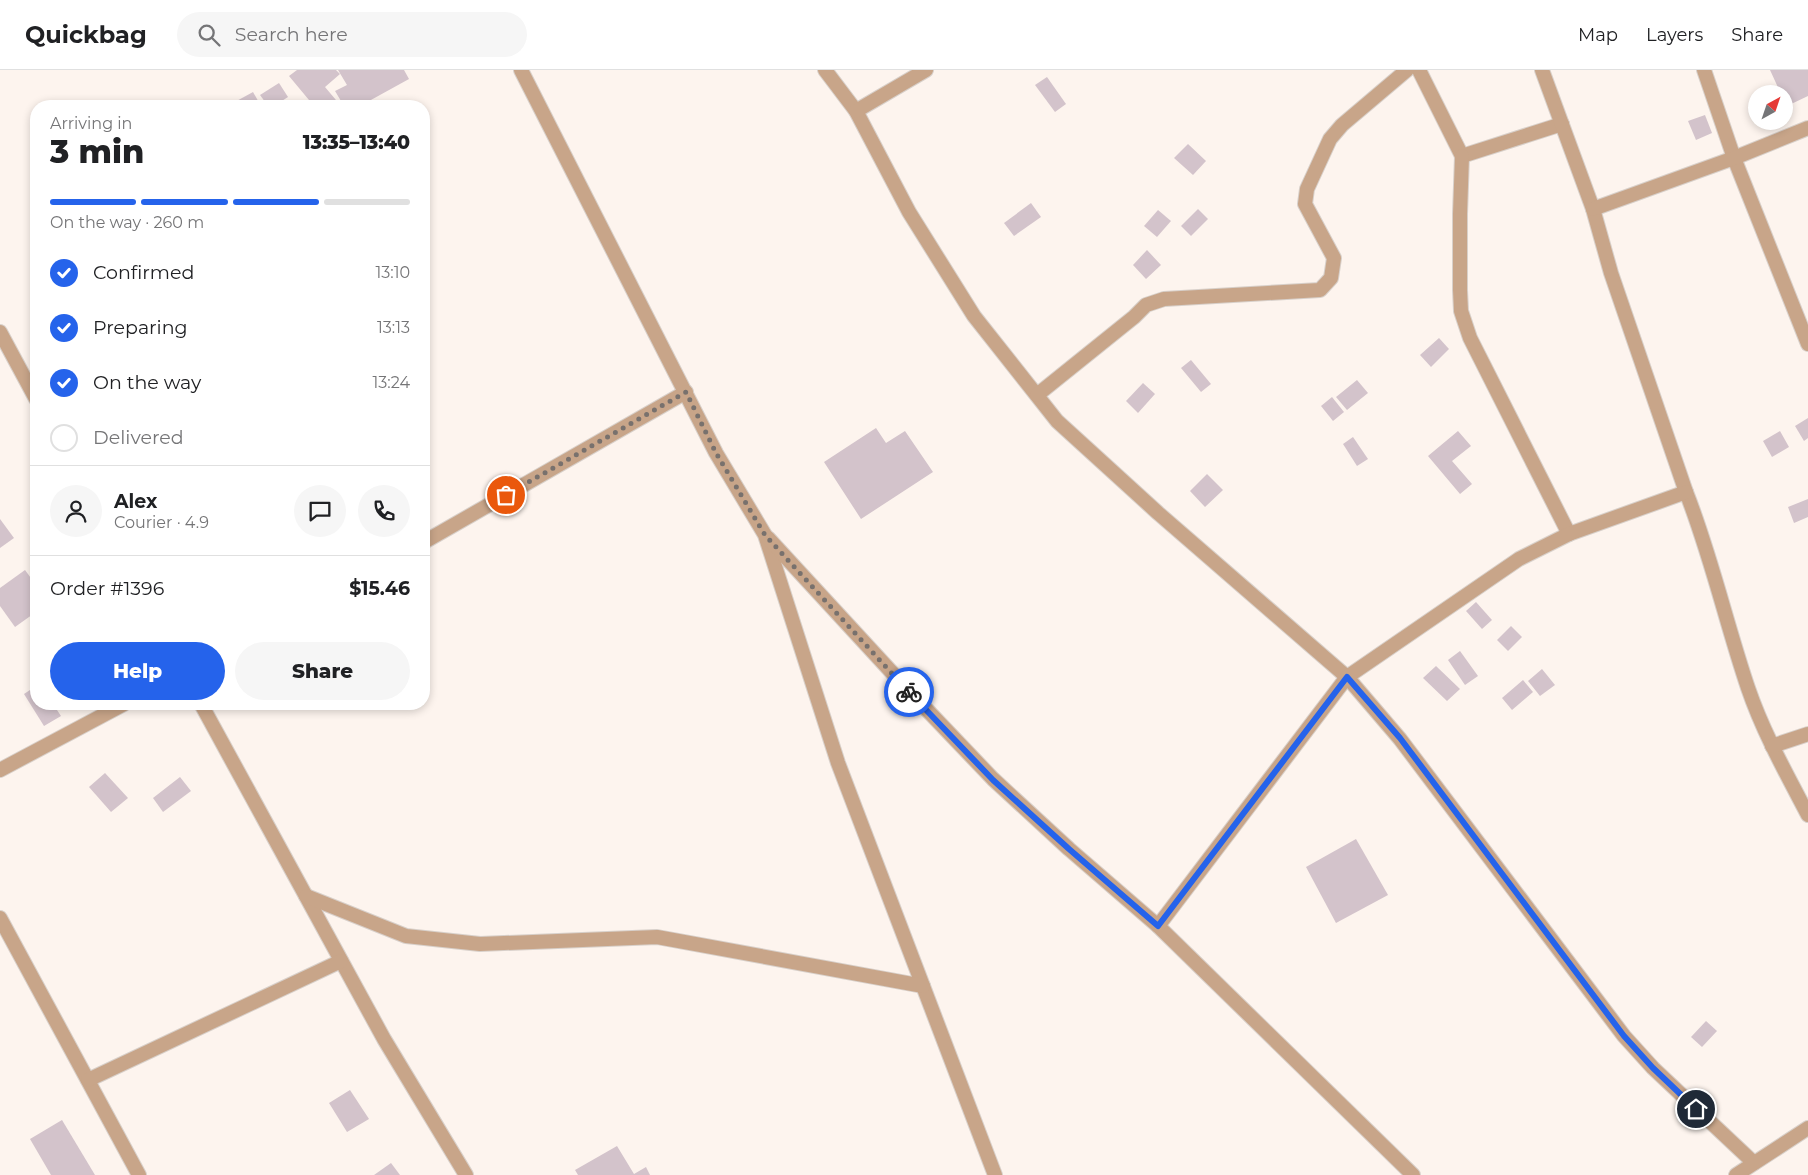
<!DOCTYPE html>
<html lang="en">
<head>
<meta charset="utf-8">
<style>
  :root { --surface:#fff; --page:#f6f6f6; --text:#202124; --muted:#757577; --line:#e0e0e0; --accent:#2563eb }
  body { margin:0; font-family:Montserrat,sans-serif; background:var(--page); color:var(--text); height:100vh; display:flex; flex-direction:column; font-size:19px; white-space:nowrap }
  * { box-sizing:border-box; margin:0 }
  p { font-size:16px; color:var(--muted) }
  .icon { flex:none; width:28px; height:28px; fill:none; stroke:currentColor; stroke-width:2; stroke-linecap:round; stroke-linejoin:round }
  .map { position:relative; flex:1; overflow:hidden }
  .side { position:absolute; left:30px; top:30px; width:400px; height:610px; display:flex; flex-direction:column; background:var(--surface); border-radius:20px; box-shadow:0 2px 8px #0003 }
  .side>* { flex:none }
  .needle { width:32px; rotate:40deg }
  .tools { position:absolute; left:1748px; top:15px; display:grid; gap:10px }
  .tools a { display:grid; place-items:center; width:45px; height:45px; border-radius:50%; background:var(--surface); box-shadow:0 2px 8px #0003; font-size:25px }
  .pin { position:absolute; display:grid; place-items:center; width:42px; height:42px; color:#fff; margin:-21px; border:2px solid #fff; border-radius:50%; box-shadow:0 1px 5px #0007 }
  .courier { position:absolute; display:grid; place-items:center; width:50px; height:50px; margin:-25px; border:4px solid #2563eb; border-radius:50%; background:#fff; color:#222; box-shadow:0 1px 6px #0007 }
  .headline em { font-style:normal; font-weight:800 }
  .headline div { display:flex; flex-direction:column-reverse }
  .headline { display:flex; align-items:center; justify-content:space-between; height:85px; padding:0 20px }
  h1 { font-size:32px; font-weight:800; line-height:38px }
  .bar { display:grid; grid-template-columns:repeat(4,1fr); gap:8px 5px; align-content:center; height:60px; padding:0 20px }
  .bar i { height:6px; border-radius:4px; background:var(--line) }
  .bar .selected { background:var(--accent) }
  .bar p { grid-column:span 4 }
  .line { display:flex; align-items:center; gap:12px; padding:0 20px; border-top:1px solid var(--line) }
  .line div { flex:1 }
  .round { display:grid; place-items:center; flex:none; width:52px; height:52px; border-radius:26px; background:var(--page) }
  ol { padding:0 20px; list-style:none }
  li { display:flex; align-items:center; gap:15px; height:55px }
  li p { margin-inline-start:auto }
  li .icon { padding:5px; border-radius:50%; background:var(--accent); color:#fff; stroke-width:4 }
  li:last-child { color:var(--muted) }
  li i { width:28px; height:28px; border:2px solid var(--line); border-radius:50% }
  .button { display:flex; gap:10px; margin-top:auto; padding:10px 20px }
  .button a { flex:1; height:58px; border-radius:30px; background:var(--accent); color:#fff; font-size:20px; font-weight:800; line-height:58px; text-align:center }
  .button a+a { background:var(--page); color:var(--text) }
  header { display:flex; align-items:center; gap:30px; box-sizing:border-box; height:70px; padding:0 25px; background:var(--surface); border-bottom:1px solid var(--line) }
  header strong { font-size:24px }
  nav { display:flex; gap:28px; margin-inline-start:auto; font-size:18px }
  .search { width:350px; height:45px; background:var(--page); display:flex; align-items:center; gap:12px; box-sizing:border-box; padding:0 18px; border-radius:28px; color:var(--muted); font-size:19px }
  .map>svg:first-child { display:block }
</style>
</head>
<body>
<header>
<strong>Quickbag</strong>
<div class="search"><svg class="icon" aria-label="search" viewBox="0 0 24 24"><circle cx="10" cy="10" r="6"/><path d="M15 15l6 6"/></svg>Search here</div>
<nav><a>Map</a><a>Layers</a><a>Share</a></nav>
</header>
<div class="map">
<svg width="1808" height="1105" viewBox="0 0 1808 1105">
  <rect width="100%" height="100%" fill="#fdf4ee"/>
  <!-- building -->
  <g fill="#d3c3cb">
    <path d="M297,0H336L340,4L325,17L341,36H314L289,6Z"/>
    <path d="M338,0H404L409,9L360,36H344L335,21L347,15Z"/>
    <path d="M1770,0H1808V26L1787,36L1784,30V24H1781Z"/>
    <path d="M1047,7L1066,34L1055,42L1035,15Z"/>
    <path d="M279,13L288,27L274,36H268L260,25Z"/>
    <path d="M253,22L261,36H235L233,33Z"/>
    <path d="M1705,45L1712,63L1696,70L1688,51Z"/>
    <path d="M1188,74L1206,91L1193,105L1174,88Z"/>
    <path d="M1031,133L1041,147L1014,166L1004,153Z"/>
    <path d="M1198,139L1208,149L1191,166L1181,156Z"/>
    <path d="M1158,140L1171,151L1157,167L1144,156Z"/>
    <path d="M1147,180L1161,195L1146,209L1133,195Z"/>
    <path d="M1439,268L1449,279L1431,297L1420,285Z"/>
    <path d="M1191,290L1211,314L1201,322L1181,298Z"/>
    <path d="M1357,310L1368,323L1347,340L1336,327Z"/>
    <path d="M1143,313L1155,324L1138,343L1126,331Z"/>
    <path d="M1332,327L1344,342L1333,351L1321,336Z"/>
    <path d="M1808,348V368L1804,371L1795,356Z"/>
    <path d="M876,358L886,373L905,361L933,402L861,449L824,392Z"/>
    <path d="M1458,361L1471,376L1452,391L1472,414L1460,424L1428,386Z"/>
    <path d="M1780,361L1789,377L1772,387L1763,371Z"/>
    <path d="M1353,367L1368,389L1357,396L1343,374Z"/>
    <path d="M1207,404L1223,420L1205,437L1190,421Z"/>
    <path d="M1808,429V447L1794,453L1788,437Z"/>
    <path d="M0,449L14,468L0,478Z"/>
    <path d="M25,500L36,515V542L15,557L0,536V518Z"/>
    <path d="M1476,532L1492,550L1482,559L1466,541Z"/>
    <path d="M1511,556L1522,567L1508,581L1497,570Z"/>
    <path d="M1460,581L1478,606L1465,615L1448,590Z"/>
    <path d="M1436,596L1460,619L1447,631L1423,608Z"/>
    <path d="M1542,599L1555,615L1540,626L1528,611Z"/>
    <path d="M1523,610L1533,622L1512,640L1502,628Z"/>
    <path d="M36,616V634H53L61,646L44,656L24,624Z"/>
    <path d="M105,703L128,728L111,742L89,717Z"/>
    <path d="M180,707L191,721L163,742L153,728Z"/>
    <path d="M1356,769L1388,825L1336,853L1306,797Z"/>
    <path d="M1706,951L1717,961L1702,977L1691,967Z"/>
    <path d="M350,1020L369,1049L347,1062L329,1033Z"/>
    <path d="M62,1050L95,1105H51L30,1069Z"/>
    <path d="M617,1076L634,1104L646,1097L650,1105H578L575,1100Z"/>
    <path d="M391,1093L400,1105H374Z"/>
  </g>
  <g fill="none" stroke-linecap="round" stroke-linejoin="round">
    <!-- minor casing -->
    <g stroke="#d8d0ca" stroke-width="16">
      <g id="minor">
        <path d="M521,0L716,383L765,465L838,693L995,1105"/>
        <path d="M825,0L856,41L909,142L974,246L1057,351L1158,443L1347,607L1400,669L1624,966L1653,998L1754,1093"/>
        <path d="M1419,0L1462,86L1562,54"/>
        <path d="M1542,0L1593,139L1611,203L1686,422C1711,485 1726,553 1748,618C1763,662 1786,703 1808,745"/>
        <path d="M1704,0L1734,88L1808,274"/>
        <path d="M856,41L926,0"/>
        <path d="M1462,86L1460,144V220L1461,241L1470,268L1569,464"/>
        <path d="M1593,139L1734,88L1808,58"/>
        <path d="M0,262L36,329"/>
        <path d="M1037,325L1134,247L1146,235L1164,229L1320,220L1331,208L1334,188L1305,134L1307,119L1330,69L1342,55L1407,0"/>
        <path d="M768,468L909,621L993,709L1069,779L1158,856L1413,1105"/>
        <path d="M424,472L686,322"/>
        <path d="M201,634L384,969L466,1105"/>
        <path d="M1772,676L1808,664"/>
        <path d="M0,700L124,634"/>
        <path d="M306,826L406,866L480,874L657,867L923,916"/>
        <path d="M0,848L139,1105"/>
        <path d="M1158,856L1347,607L1519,489L1569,464L1686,422"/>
        <path d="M88,1010L341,891"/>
        <path d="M1736,1105L1808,1058"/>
      </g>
    </g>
    <!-- minor -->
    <use href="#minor" stroke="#c8a589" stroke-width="14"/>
  </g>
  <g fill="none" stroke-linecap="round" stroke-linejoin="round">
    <!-- done -->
    <path stroke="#78716d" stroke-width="5" stroke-dasharray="0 9" d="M506,425L686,322L716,383L765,465L909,622"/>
    <!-- route -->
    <path stroke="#2563eb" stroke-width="6" d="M909,622L993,710L1069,779L1158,856L1347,607L1400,668L1624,966L1653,998L1696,1039"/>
  </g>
</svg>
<div class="tools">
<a><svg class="needle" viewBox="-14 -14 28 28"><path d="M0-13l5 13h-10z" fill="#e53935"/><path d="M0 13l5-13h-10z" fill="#757577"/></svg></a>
</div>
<div class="pin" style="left:506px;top:425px;background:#ea580c"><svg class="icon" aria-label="bag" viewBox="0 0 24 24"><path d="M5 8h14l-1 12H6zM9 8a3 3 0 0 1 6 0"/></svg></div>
<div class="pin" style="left:1696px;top:1039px;background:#1f2937"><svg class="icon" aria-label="home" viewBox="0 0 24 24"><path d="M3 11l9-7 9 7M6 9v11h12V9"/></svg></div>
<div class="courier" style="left:909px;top:622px"><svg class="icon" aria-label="bike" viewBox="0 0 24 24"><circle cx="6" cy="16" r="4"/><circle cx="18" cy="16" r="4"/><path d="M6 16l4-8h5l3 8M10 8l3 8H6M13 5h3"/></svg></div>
<section class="side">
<div class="headline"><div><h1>3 min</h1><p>Arriving in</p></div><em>13:35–13:40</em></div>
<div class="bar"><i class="selected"></i><i class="selected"></i><i class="selected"></i><i></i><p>On the way · 260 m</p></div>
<ol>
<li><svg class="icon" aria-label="check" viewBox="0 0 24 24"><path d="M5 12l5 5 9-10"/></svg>Confirmed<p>13:10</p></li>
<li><svg class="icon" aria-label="check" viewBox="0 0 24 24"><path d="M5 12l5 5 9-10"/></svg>Preparing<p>13:13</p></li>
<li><svg class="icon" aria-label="check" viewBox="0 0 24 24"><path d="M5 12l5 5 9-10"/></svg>On the way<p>13:24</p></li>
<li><i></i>Delivered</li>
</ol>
<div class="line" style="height:90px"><a class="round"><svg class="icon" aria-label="person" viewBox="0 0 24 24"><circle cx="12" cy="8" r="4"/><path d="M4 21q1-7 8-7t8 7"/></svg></a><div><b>Alex</b><p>Courier · 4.9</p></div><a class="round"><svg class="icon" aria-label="chat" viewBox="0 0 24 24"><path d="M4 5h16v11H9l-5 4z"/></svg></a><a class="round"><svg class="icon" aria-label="phone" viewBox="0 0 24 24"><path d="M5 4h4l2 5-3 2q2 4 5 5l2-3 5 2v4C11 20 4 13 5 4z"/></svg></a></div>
<div class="line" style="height:65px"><div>Order #1396</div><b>$15.46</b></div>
<div class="button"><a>Help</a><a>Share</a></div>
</section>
</div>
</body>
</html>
